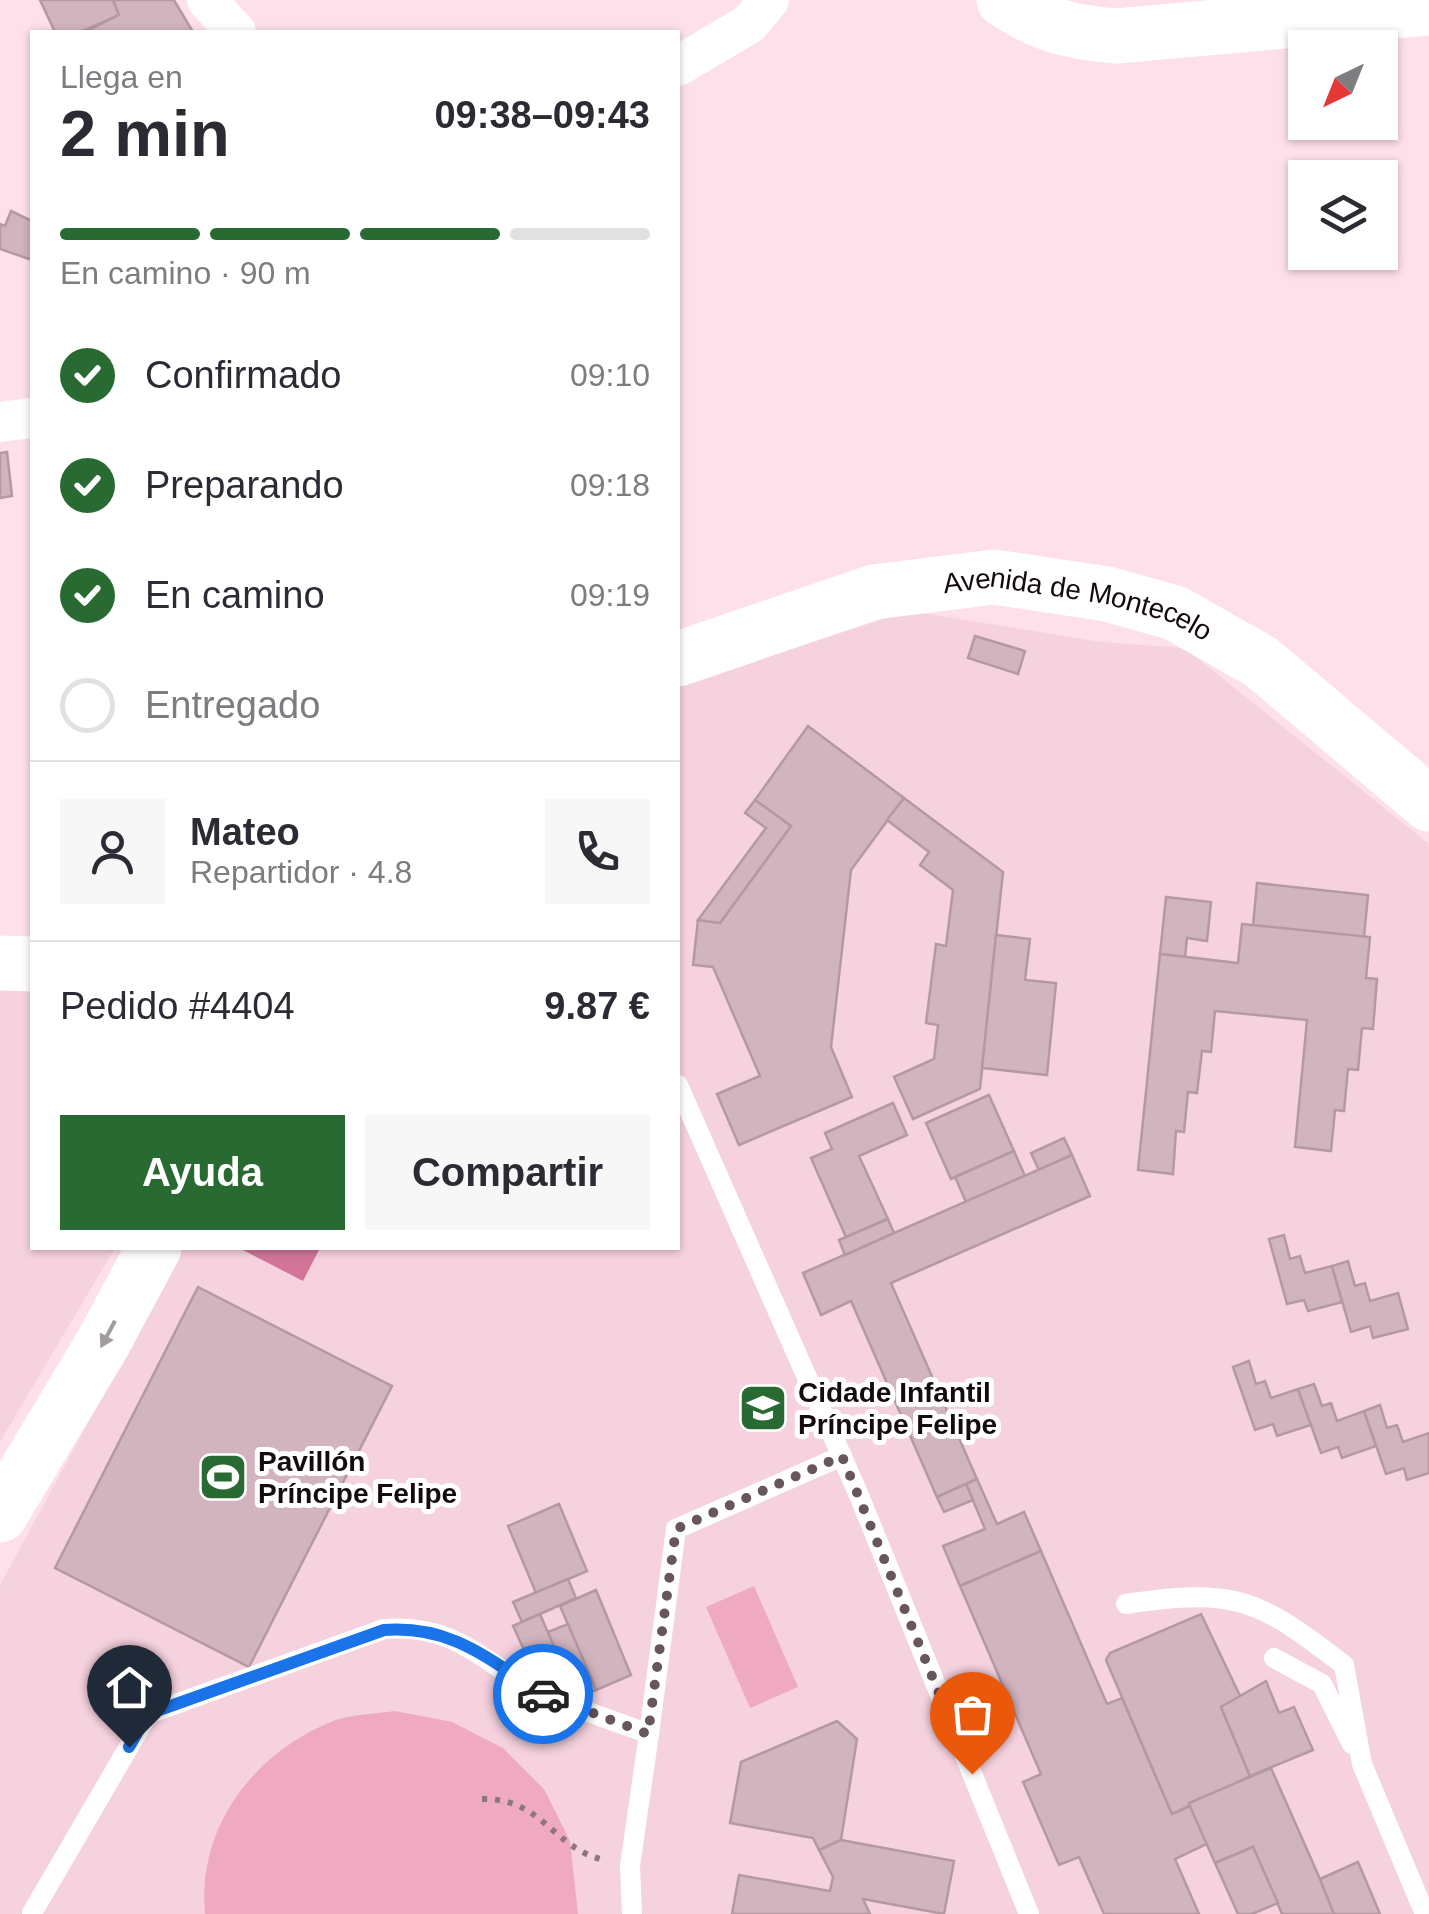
<!DOCTYPE html>
<html lang="es">
<head>
<meta charset="utf-8">
<style>
  :root { --surface:#fff; --page:#f7f7f7; --text:#2b2b33; --muted:#7c7c81; --line:#e1e1e2; --accent:#296932 }
  body { margin:0; font-family:Helvetica,sans-serif; background:var(--page); color:var(--text); height:100vh; display:flex; flex-direction:column; font-size:38px; white-space:nowrap }
  * { box-sizing:border-box; margin:0 }
  p { font-size:32px; color:var(--muted) }
  .icon { flex:none; width:55px; height:55px; fill:none; stroke:currentColor; stroke-width:2; stroke-linecap:round; stroke-linejoin:round }
  .map { position:relative; flex:1; overflow:hidden }
  .side { position:absolute; left:30px; top:30px; width:650px; height:1220px; display:flex; flex-direction:column; background:var(--surface); border-radius:0px; box-shadow:0 2px 8px #0004 }
  .side>* { flex:none }
  .needle { width:65px; rotate:223deg }
  .fabs { position:absolute; left:1288px; top:30px; display:grid; gap:20px }
  .fabs a { display:grid; place-items:center; width:110px; height:110px; border-radius:0px; background:var(--surface); box-shadow:0 2px 8px #0004; font-size:50px }
  .pin { position:absolute; display:grid; place-items:center; width:85px; height:85px; color:#fff; margin:-102px -42px; border-radius:50% 50% 50% 0; rotate:-45deg; box-shadow:0 0 10px #0007 }
  .pin .icon { rotate:45deg }
  .courier { position:absolute; display:grid; place-items:center; width:100px; height:100px; margin:-50px; border:8px solid #1a73e8; border-radius:50%; background:#fff; color:#222; box-shadow:0 2px 12px #0007 }
  .summary em { font-style:normal; font-weight:700 }
  .summary div { display:flex; flex-direction:column-reverse }
  .summary { display:flex; align-items:center; justify-content:space-between; height:170px; padding:0 30px }
  h1 { font-size:65px; font-weight:700; line-height:75px }
  .bar { display:grid; grid-template-columns:repeat(4,1fr); gap:15px 10px; align-content:center; height:120px; padding:0 30px }
  .bar i { height:12px; border-radius:8px; background:var(--line) }
  .bar .current { background:var(--accent) }
  .bar p { grid-column:span 4 }
  .line { display:flex; align-items:center; gap:25px; padding:0 30px; border-top:2px solid var(--line) }
  .line div { flex:1 }
  .round { display:grid; place-items:center; flex:none; width:105px; height:105px; border-radius:0px; background:var(--page) }
  ol { padding:0 30px; list-style:none }
  li { display:flex; align-items:center; gap:30px; height:110px }
  li p { margin-inline-start:auto }
  li .icon { padding:10px; border-radius:50%; background:var(--accent); color:#fff; stroke-width:4 }
  li:last-child { color:var(--muted) }
  li i { width:55px; height:55px; border:5px solid var(--line); border-radius:50% }
  .button { display:flex; gap:20px; margin-top:auto; padding:20px 30px }
  .button a { flex:1; height:115px; border-radius:0px; background:var(--accent); color:#fff; font-size:40px; font-weight:700; line-height:115px; text-align:center }
  .button a+a { background:var(--page); color:var(--text) }
  .map>svg:first-child { display:block }
</style>
</head>
<body>
<div class="map">
<svg width="1429" height="1914" viewBox="0 0 1429 1914">
  <rect width="100%" height="100%" fill="#fee0ea"/>
  <!-- built -->
  <g fill="#f6d2de">
    <path d="M909,611L1101,642L1185,648L1429,844V1914H0V1585L183,1248H678V685Z"/>
    <path d="M0,983L32,985V1248H115L0,1442Z"/>
  </g>
  <!-- green -->
  <g fill="#efaac2">
    <path d="M754,1586L798,1687L750,1708L706,1607Z"/>
    <path d="M395,1711L452,1722L503,1748L544,1789L570,1841L578,1914H205C197,1826 254,1753 333,1721C352,1714 375,1714 395,1711Z"/>
  </g>
  <!-- water -->
  <path fill="#d27599" d="M239,1248H320L303,1281Z"/>
  <!-- building -->
  <g fill="#d1b4be" stroke="#b599a2" stroke-width="2.5">
    <path d="M40,0H113L119,15L81,32H55Z"/>
    <path d="M113,0H174L193,32H85L119,15Z"/>
    <path d="M11,211L32,221V260L0,249V224L5,226Z"/>
    <path d="M7,452L12,496L0,498V453Z"/>
    <path d="M975,636L1025,651L1018,674L968,658Z"/>
    <path d="M808,726L904,798L851,870L831,1047L852,1097L739,1145L717,1094L760,1076L713,967L693,965L698,920L720,923L791,826L755,800Z"/>
    <path d="M904,798L1003,872L980,1089L913,1119L894,1077L934,1059L938,1025L926,1023L936,944L946,946L953,890L920,865L929,852L887,820Z"/>
    <path d="M755,800L791,826L720,923L698,920L766,828L745,813Z"/>
    <path d="M1257,883L1368,895L1364,937L1253,926Z"/>
    <path d="M1166,897L1211,902L1207,941L1187,938L1185,957L1160,954Z"/>
    <path d="M1242,924L1370,937L1366,978L1377,979L1373,1029L1362,1028L1358,1070L1348,1069L1344,1111L1335,1110L1331,1151L1295,1147L1307,1020L1215,1011L1211,1052L1202,1051L1197,1093L1188,1092L1184,1132L1176,1131L1173,1174L1138,1170L1160,954L1238,963Z"/>
    <path d="M996,935L1030,939L1025,980L1056,983L1047,1075L982,1068Z"/>
    <path d="M989,1095L1014,1151L951,1179L926,1123Z"/>
    <path d="M893,1103L907,1135L859,1156L888,1219L846,1237L811,1158L832,1149L825,1133Z"/>
    <path d="M1064,1138L1072,1155L1039,1170L1031,1153Z"/>
    <path d="M1014,1151L1025,1176L966,1202L955,1177Z"/>
    <path d="M1072,1155L1090,1196L891,1283L977,1479L937,1497L851,1301L821,1315L803,1273Z"/>
    <path d="M888,1219L894,1233L845,1255L839,1240Z"/>
    <path d="M1284,1235L1290,1259L1300,1256L1305,1273L1332,1266L1342,1302L1308,1311L1304,1300L1287,1304L1269,1239Z"/>
    <path d="M1348,1261L1355,1286L1365,1283L1370,1301L1398,1293L1408,1329L1373,1338L1370,1326L1351,1332L1332,1266Z"/>
    <path d="M198,1287L392,1386L249,1667L55,1568Z"/>
    <path d="M1249,1361L1256,1384L1265,1381L1271,1398L1298,1389L1311,1425L1277,1436L1273,1424L1255,1430L1233,1367Z"/>
    <path d="M1314,1384L1322,1406L1331,1403L1337,1421L1364,1411L1376,1446L1342,1458L1338,1447L1321,1453L1298,1389Z"/>
    <path d="M1380,1405L1387,1428L1397,1425L1403,1442L1429,1433V1473L1407,1480L1404,1468L1386,1474L1364,1411Z"/>
    <path d="M977,1479L997,1524L1024,1512L1041,1551L960,1586L943,1546L985,1529L966,1484Z"/>
    <path d="M966,1484L973,1500L944,1512L937,1497Z"/>
    <path d="M559,1504L587,1571L536,1593L508,1526Z"/>
    <path d="M1041,1551L1107,1704L1122,1698L1172,1814L1190,1806L1207,1844L1175,1859L1199,1914H1104L1079,1857L1059,1865L1023,1782L1041,1774L960,1586Z"/>
    <path d="M568,1579L576,1598L522,1622L513,1602Z"/>
    <path d="M596,1590L631,1675L596,1690L560,1606Z"/>
    <path d="M540,1614L562,1665L536,1676L513,1626Z"/>
    <path d="M1201,1614L1241,1698L1221,1707L1250,1776L1172,1814L1106,1660L1110,1653Z"/>
    <path d="M568,1624L596,1690L576,1698L548,1632Z"/>
    <path d="M1266,1681L1279,1713L1294,1707L1313,1750L1250,1776L1221,1707Z"/>
    <path d="M837,1721L857,1739L841,1840L819,1850L813,1838L730,1823L741,1762Z"/>
    <path d="M1271,1768L1320,1879L1334,1914H1282L1253,1847L1215,1863L1190,1806L1189,1803Z"/>
    <path d="M841,1840L954,1861L944,1914L863,1899L870,1914H732L739,1875L830,1891L833,1877L819,1850Z"/>
    <path d="M1253,1847L1278,1903L1252,1914H1238L1215,1863Z"/>
    <path d="M1358,1862L1380,1914H1334L1320,1879Z"/>
  </g>
  <g fill="none" stroke-linecap="round" stroke-linejoin="round">
    <!-- path -->
    <path stroke="#8c777e" stroke-width="6" stroke-dasharray="5 8" stroke-linecap="butt" d="M482,1799C543,1798 552,1848 604,1860"/>
    <!-- lane -->
    <g stroke="#fff" stroke-width="20">
      <path d="M678,1085L858,1493L1029,1914"/>
      <path d="M1126,1604C1236,1588 1257,1598 1344,1665L1362,1764L1425,1914"/>
      <path d="M1274,1658L1322,1684L1352,1744"/>
      <path d="M32,1913L148,1714L384,1629C462,1624 482,1665 546,1695C579,1710 615,1721 649,1734L676,1529L842,1456"/>
      <path d="M632,1914L630,1866L649,1734"/>
    </g>
    <!-- street -->
    <g stroke="#fff" stroke-width="40">
      <path d="M207,0L236,32"/>
      <path d="M678,66L749,24L769,0"/>
      <path d="M0,422L32,418"/>
    </g>
    <!-- secondary -->
    <g stroke="#fff" stroke-width="55">
      <path id="s1" d="M678,659L874,592L994,577L1107,594L1175,613L1261,662L1429,804"/>
      <path d="M0,963L32,964"/>
      <path d="M0,1515L103,1343L154,1248"/>
    </g>
    <!-- primary -->
    <path stroke="#fff" stroke-width="55" d="M1004,0C1041,25 1073,33 1117,36L1429,8"/>
  </g>
  <!-- one-way arrows -->
  <defs><path id="oneway-solid" d="M-6-.8H1V-3.2L6.5 0L1 3.2V.8H-6Z" transform="scale(2.5)"/></defs>
  <use fill="#a19d9f" href="#oneway-solid" transform="translate(108 1334) rotate(118)"/>
  <g fill="none" stroke-linecap="round" stroke-linejoin="round">
    <!-- done -->
    <path stroke="#67565c" stroke-width="10" stroke-dasharray="0 18" d="M543,1694L648,1734L676,1529L842,1456L972,1774"/>
    <!-- route -->
    <path stroke="#1a73e8" stroke-width="12" d="M129,1747L148,1714L384,1630C452,1625 488,1659 543,1694"/>
  </g>
  <!-- icons -->
  <defs>
    <g id="school-square" transform="scale(2.5)"><rect x="-9" y="-9" width="18" height="18" rx="4" fill="#296932" stroke="#fff"/><path d="M0-5L7-2L0 1L-7-2ZM-4 1L0 2.5L4 1V4Q0 6-4 4Z" fill="#fff"/></g>
    <g id="stadium-square" transform="scale(2.5)"><rect x="-9" y="-9" width="18" height="18" rx="4" fill="#296932" stroke="#fff"/><path d="M0-5a6.5 5 0 1 0 0 10a6.5 5 0 1 0 0-10ZM-3.5-1.8h7v3.6h-7Z" fill="#fff"/></g>
  </defs>
  <g fill-rule="evenodd">
    <use href="#school-square" x="763" y="1408"/>
    <use href="#stadium-square" x="223" y="1477"/>
  </g>
  <g text-anchor="middle" stroke-width="10" stroke-linejoin="round" paint-order="stroke">
    <!-- street labels -->
    <g font-size="28" fill="#150b0f" stroke="#fff">
      <text dy="10" stroke="none"><textPath href="#s1" startOffset="415">Avenida de Montecelo</textPath></text>
    </g>
    <!-- poi labels -->
    <g font-size="28" font-weight="bold" fill="#150b0f" stroke="#fff" text-anchor="start">
      <text x="798" y="1402">Cidade Infantil<tspan x="798" dy="32">Príncipe Felipe</tspan></text>
      <text x="258" y="1471">Pavillón<tspan x="258" dy="32">Príncipe Felipe</tspan></text>
    </g>
  </g>
</svg>
<div class="fabs">
<a><svg class="needle" viewBox="-14 -14 28 28"><path d="M0-13l5 13h-10z" fill="#e53935"/><path d="M0 13l5-13h-10z" fill="#7c7c81"/></svg></a>
<a><svg class="icon" aria-label="layers" viewBox="0 0 24 24"><path d="M12 4l9 5-9 5-9-5zM3 14l9 5 9-5"/></svg></a>
</div>
<div class="pin" style="left:972px;top:1774px;background:#ea580c"><svg class="icon" aria-label="bag" viewBox="0 0 24 24"><path d="M5 8h14l-1 12H6zM9 8a3 3 0 0 1 6 0"/></svg></div>
<div class="pin" style="left:129px;top:1747px;background:#1f2937"><svg class="icon" aria-label="home" viewBox="0 0 24 24"><path d="M3 11l9-7 9 7M6 9v11h12V9"/></svg></div>
<div class="courier" style="left:543px;top:1694px"><svg class="icon" aria-label="car" viewBox="0 0 24 24"><path d="M5 17H2v-5l4-1 3-4h7l3 4 3 1v5h-3M9 17h6M6 11h13"/><circle cx="7" cy="17" r="2"/><circle cx="17" cy="17" r="2"/></svg></div>
<section class="side">
<div class="summary"><div><h1>2 min</h1><p>Llega en</p></div><em>09:38–09:43</em></div>
<div class="bar"><i class="current"></i><i class="current"></i><i class="current"></i><i></i><p>En camino · 90 m</p></div>
<ol>
<li><svg class="icon" aria-label="check" viewBox="0 0 24 24"><path d="M5 12l5 5 9-10"/></svg>Confirmado<p>09:10</p></li>
<li><svg class="icon" aria-label="check" viewBox="0 0 24 24"><path d="M5 12l5 5 9-10"/></svg>Preparando<p>09:18</p></li>
<li><svg class="icon" aria-label="check" viewBox="0 0 24 24"><path d="M5 12l5 5 9-10"/></svg>En camino<p>09:19</p></li>
<li><i></i>Entregado</li>
</ol>
<div class="line" style="height:180px"><a class="round"><svg class="icon" aria-label="person" viewBox="0 0 24 24"><circle cx="12" cy="8" r="4"/><path d="M4 21q1-7 8-7t8 7"/></svg></a><div><b>Mateo</b><p>Repartidor · 4.8</p></div><a class="round"><svg class="icon" aria-label="phone" viewBox="0 0 24 24"><path d="M5 4h4l2 5-3 2q2 4 5 5l2-3 5 2v4C11 20 4 13 5 4z"/></svg></a></div>
<div class="line" style="height:130px"><div>Pedido #4404</div><b>9.87 €</b></div>
<div class="button"><a>Ayuda</a><a>Compartir</a></div>
</section>
</div>
</body>
</html>
